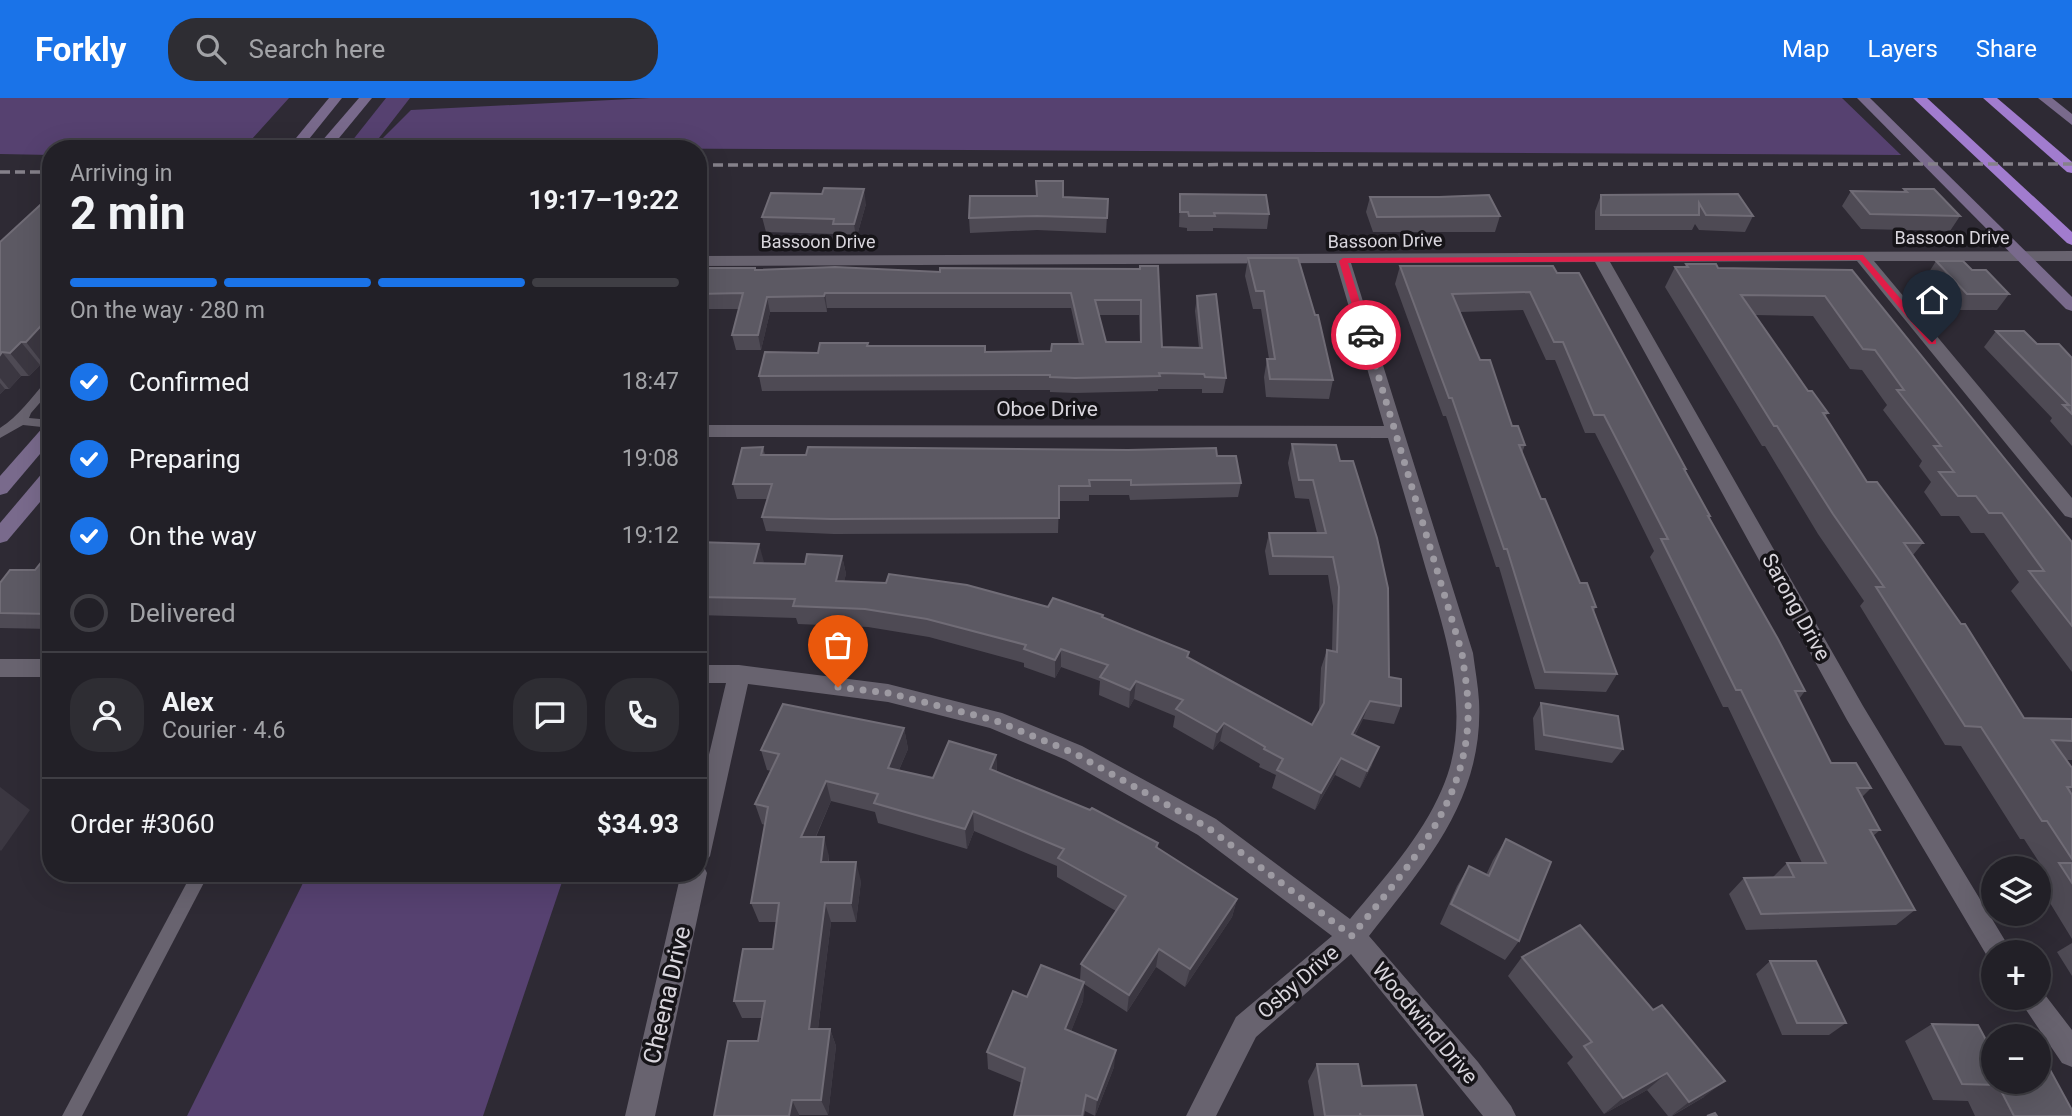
<!DOCTYPE html>
<html lang="en">
<head>
<meta charset="utf-8">
<style>
  :root { --surface:#222027; --page:#2e2d33; --text:#f1f3f6; --muted:#a2a3a7; --line:#3f3e44; --accent:#1a73e8 }
  body { margin:0; font-family:Roboto,sans-serif; background:var(--page); color:var(--text); height:100vh; display:flex; flex-direction:column; font-size:26px; white-space:nowrap }
  * { box-sizing:border-box; margin:0 }
  p { font-size:23px; color:var(--muted) }
  .icon { flex:none; width:38px; height:38px; fill:none; stroke:currentColor; stroke-width:2; stroke-linecap:round; stroke-linejoin:round }
  .map { position:relative; flex:1; overflow:hidden }
  .drawer { position:absolute; left:42px; top:42px; width:665px; height:742px; display:flex; flex-direction:column; background:var(--surface); border-radius:28px; box-shadow:0 7px 28px #0002,0 0 0 2px var(--line) }
  .drawer>* { flex:none }
  .controls { position:absolute; left:1981px; top:758px; display:grid; gap:14px }
  .controls a { display:grid; place-items:center; width:70px; height:70px; border-radius:50%; background:var(--surface); box-shadow:0 7px 28px #0002,0 0 0 2px var(--line); font-size:35px }
  .pin { position:absolute; display:grid; place-items:center; width:60px; height:60px; color:#fff; margin:-72px -30px; border-radius:50% 50% 50% 0; rotate:-45deg; box-shadow:0 0 7px #0007 }
  .pin .icon { rotate:45deg }
  .courier { position:absolute; display:grid; place-items:center; width:70px; height:70px; margin:-35px; border:5px solid #e11d48; border-radius:50%; background:#fff; color:#222; box-shadow:0 2px 9px #0007 }
  .overview em { font-style:normal; font-weight:700 }
  .overview div { display:flex; flex-direction:column-reverse }
  .overview { display:flex; align-items:center; justify-content:space-between; height:119px; padding:0 28px }
  h1 { font-size:46px; font-weight:700; line-height:52px }
  .bar { display:grid; grid-template-columns:repeat(4,1fr); gap:10px 7px; align-content:center; height:84px; padding:0 28px }
  .bar i { height:9px; border-radius:5px; background:var(--line) }
  .bar .current { background:var(--accent) }
  .bar p { grid-column:span 4 }
  .line { display:flex; align-items:center; gap:18px; padding:0 28px; border-top:2px solid var(--line) }
  .line div { flex:1 }
  .round { display:grid; place-items:center; flex:none; width:74px; height:74px; border-radius:28px; background:var(--page) }
  ol { padding:0 28px; list-style:none }
  li { display:flex; align-items:center; gap:21px; height:77px }
  li p { margin-inline-start:auto }
  li .icon { padding:7px; border-radius:50%; background:var(--accent); color:#fff; stroke-width:4 }
  li:last-child { color:var(--muted) }
  li i { width:38px; height:38px; border:4px solid var(--line); border-radius:50% }
  header { display:flex; align-items:center; gap:42px; box-sizing:border-box; height:98px; padding:0 35px; background:var(--accent); color:#fff }
  header strong { font-size:33px }
  nav { display:flex; gap:38px; margin-inline-start:auto; font-size:24px }
  .search { width:490px; height:63px; background:var(--page); display:flex; align-items:center; gap:18px; box-sizing:border-box; padding:0 24px; border-radius:28px; color:var(--muted); font-size:26px }
  .map>svg:first-child { display:block }
</style>
</head>
<body>
<header>
<strong>Forkly</strong>
<div class="search"><svg class="icon" aria-label="search" viewBox="0 0 24 24"><circle cx="10" cy="10" r="6"/><path d="M15 15l6 6"/></svg>Search here</div>
<nav><a>Map</a><a>Layers</a><a>Share</a></nav>
</header>
<div class="map">
<svg width="2072" height="1018" viewBox="0 0 2072 1018">
  <rect width="100%" height="100%" fill="#2e2a34"/>
  <!-- green -->
  <g fill="#564170">
    <path d="M0,0H289L243,51H51V57L0,56Z"/>
    <path d="M386,0H410L372,49L348,48Z"/>
    <path d="M650,0H1842L1901,57L374,49L411,12Z"/>
    <path d="M308,775H565L483,1018H187Z"/>
  </g>
  <g fill="none" stroke-linecap="round" stroke-linejoin="round">
    <!-- lane -->
    <g fill="#68636f" fill-rule="evenodd">
      <path d="M51,281V292L31,315L29,320L51,322V330L23,327L0,340V330C19,318 31,300 47,282Z"/>
      <path d="M192,775H209L82,1018H62Z"/>
    </g>
    <!-- street -->
    <g fill="#68636f" fill-rule="evenodd">
      <path d="M2072,153V163H1874L2072,400V420L2065,418L1857,163L1610,164L1863,608L2012,854H1993V864L1990,863L1847,622L1595,164L1351,165L1473,555C1475,571 1478,587 1479,603C1484,701 1425,766 1369,838L1478,964L1511,1008L1516,1018H1483L1351,856L1256,939L1216,1018H1186L1236,919L1332,838L1198,737L1066,662L990,630L888,604L748,586L710,758L703,767L707,775L655,1018H625L681,775H698V703L726,585H698V567H739L888,586L1002,615L1082,648L1216,721L1350,821C1384,780 1421,740 1442,691C1474,619 1446,538 1425,468C1413,425 1400,383 1388,340L698,339V327L1384,328L1336,165L698,168V158Z"/>
      <rect x="0" y="561" width="51" height="18"/>
      <path d="M2039,889L2072,932V969L2062,965L2018,900H2039Z"/>
    </g>
    <!-- secondary -->
    <g fill="#796a8c" fill-rule="evenodd">
      <path d="M329,0H342L301,51H287Z"/>
      <path d="M359,0H372L330,51H315Z"/>
      <path d="M1857,0H1870L2072,199V213L2066,211Z"/>
      <path d="M2038,0H2052L2072,16V27Z"/>
      <path d="M51,325V343L7,395L0,397V378L45,327Z"/>
      <path d="M51,372V391L7,443L0,445V425L44,373Z"/>
    </g>
    <!-- highway -->
    <g fill="#a17cce" fill-rule="evenodd">
      <path d="M1913,0H1927L2072,134V147L2067,145Z"/>
      <path d="M1983,0H1997L2072,64V75L2067,74Z"/>
    </g>
    <!-- rail -->
    <g stroke="#85818a" stroke-width="3.5" stroke-dasharray="10 5" stroke-linecap="butt">
      <path d="M698,67L2072,66"/>
      <path d="M0,74H51"/>
    </g>
  </g>
  <!-- wall -->
  <g fill="#4e4a54" fill-rule="evenodd">
    <path d="M1904,91L1960,118L1950,133L1861,131L1842,108L1851,93L1903,94Z"/>
    <path d="M1180,96L1269,116L1267,131L1213,130V133H1187V130L1179,129Z"/>
    <path d="M1738,96L1753,118L1745,134L1699,132L1695,126L1692,132H1595V113L1601,97Z"/>
    <path d="M1036,98L1108,101L1106,135L1037,132L970,135L969,120Z"/>
    <path d="M1370,99L1500,118L1495,134H1373L1366,114Z"/>
    <path d="M866,106L856,141H835L834,136L766,134L762,119Z"/>
    <path d="M0,144L44,267H40L29,278H21L9,291H5L0,296Z"/>
    <path d="M1248,160L1333,282L1329,301L1266,299L1264,279L1267,261H1269L1261,211H1253L1245,178Z"/>
    <path d="M1936,163L1972,172L2009,196L1997,212H1955L1926,179Z"/>
    <path d="M1686,166L1718,170L1852,172L2072,444V574L2011,493L2019,484L1984,435H1971L1959,418H1941L1924,394L1931,384L1919,368L1922,363L1883,312L1887,307L1862,272L1850,271L1813,218L1755,217L1808,293L1828,315L1825,319L1867,384L1923,445L1913,457L2024,620L2072,621V662H2066L2072,670V841L2039,787V780L2046,775L2024,741H2020L1961,648L1945,647L1860,508L1864,503L1818,436L1765,348H1762L1665,189L1675,169H1685Z"/>
    <path d="M1400,168L1557,175L1686,371L1685,374L1710,418L1709,420L1805,593L1799,601L1831,665L1871,690L1862,699L1880,732L1873,738L1915,812L1896,827L1746,832L1729,796L1744,780L1773,779L1787,765H1802L1728,609H1723L1650,459L1654,453L1623,390L1595,335H1585L1555,262H1546L1523,212L1460,214L1480,262L1512,328L1525,347L1522,355L1541,401L1580,485L1596,509L1594,513L1617,576L1606,594L1535,591L1499,469H1496L1446,318H1443L1395,186Z"/>
    <path d="M698,170L756,172L940,174L1140,171L1162,249L1199,250L1195,213L1197,198L1226,280L1223,295H1202V291H1158V293L1075,295L1050,294V292L762,293L759,278L818,255L868,245V248L985,254L1051,253L1079,246L1071,210H827V214H770L761,252H736L732,237L739,211H698ZM1099,217H1139L1140,244H1106Z"/>
    <path d="M1996,233L2037,246L2072,260V348L2050,323L2052,320L1984,249Z"/>
    <path d="M1292,346L1336,347L1389,579L1401,608L1394,626L1363,621L1355,637L1372,667L1360,690L1335,677L1315,712L1272,690L1276,677L1259,669L1260,666L1220,643L1213,652L1173,629L1175,618L1134,601L1129,610L1099,597L1100,583L1061,569L1055,580L1024,569V565L929,539L868,529L798,526L796,520L698,517V444L764,465L805,466L842,458L846,476L844,483L1048,509L1103,520L1189,560L1312,627L1319,614L1321,570L1327,552L1332,553L1333,508L1328,477H1269L1265,453L1269,435H1317L1309,401L1295,400L1288,365Z"/>
    <path d="M763,349L765,357L1217,358L1241,385L1238,399L1130,402L1129,397H1089V403H1059L1058,435L834,436L766,433L762,419L767,401H737L733,386Z"/>
    <path d="M51,452V531L0,530V485L35,472Z"/>
    <path d="M1541,605L1623,651L1612,665L1535,652L1533,620Z"/>
    <path d="M904,630L908,651L899,672L933,680L996,657L997,674L1158,745V750L1237,801L1232,819L1185,889L1156,869L1127,914L1084,886L1083,903L1071,933L1114,969L1095,1018L1085,1013L1084,1018H1014L1022,985L988,971L987,954L1027,899L1080,882L1081,866L1116,813L1057,779V768L974,733L967,751L878,725L875,714L831,703L816,739L829,758V764L861,783L856,824H831L818,931H830L836,948L828,1017H799L758,943L762,920H742L734,903L773,851L777,824H759L751,805L765,727L762,726L755,706L771,673L767,672L761,652Z"/>
    <path d="M1506,741L1519,843L1505,862L1440,826L1457,788L1469,768L1486,777L1493,762Z"/>
    <path d="M2072,845V878L2057,854Z"/>
    <path d="M1522,859L1704,999L1672,1018H1668L1647,992L1604,1016L1567,965L1573,959L1508,878Z"/>
    <path d="M1770,863L1846,925L1829,937H1782L1756,876Z"/>
    <path d="M1932,926L1993,984L2072,1018H1975L1968,1003L1933,1002L1905,943Z"/>
    <path d="M1317,966L1362,988L1423,1018H1314L1308,983Z"/>
  </g>
  <!-- shaded-wall -->
  <g fill="#3b3741">
    <path d="M864,91L866,106L856,141L854,126Z"/>
    <path d="M825,195L827,210V214L824,198Z"/>
    <path d="M767,199L770,214L761,252L758,237Z"/>
    <path d="M51,217V260L44,267L26,244Z"/>
    <path d="M21,244L40,267L29,278L10,255Z"/>
    <path d="M2,254L21,278L9,291L0,280V257Z"/>
    <path d="M0,285L5,291L0,296Z"/>
    <path d="M759,446L764,464L754,465Z"/>
    <path d="M842,458L846,476L840,501L836,483Z"/>
    <path d="M1061,551V569L1055,580V562Z"/>
    <path d="M1136,583L1134,601L1129,610L1130,592Z"/>
    <path d="M1370,603L1363,621L1346,654L1352,636Z"/>
    <path d="M1224,625L1220,643L1213,652L1217,634Z"/>
    <path d="M904,630L908,651L891,690L888,670Z"/>
    <path d="M1379,649L1372,667L1360,690L1367,673Z"/>
    <path d="M996,657L997,677L990,671Z"/>
    <path d="M1341,660L1335,677L1315,712L1321,695Z"/>
    <path d="M826,683L831,703L807,758L801,739Z"/>
    <path d="M0,689L30,712L1,753L0,752Z"/>
    <path d="M973,713L974,733L967,751L965,731Z"/>
    <path d="M824,739L829,758L826,783L821,764Z"/>
    <path d="M856,764L861,783L856,824L851,805Z"/>
    <path d="M1237,801L1232,819L1185,889L1190,871Z"/>
    <path d="M825,805L831,824L816,947L809,931Z"/>
    <path d="M1159,851L1156,869L1127,914L1129,897Z"/>
    <path d="M1084,884L1083,903L1065,949V931Z"/>
    <path d="M830,931L836,948L828,1017L821,1002Z"/>
    <path d="M1116,952L1114,969L1095,1018L1097,1002Z"/>
    <path d="M1667,975L1647,992L1604,1016L1623,1000Z"/>
    <path d="M1725,983L1704,999L1671,1018L1689,1004Z"/>
    <path d="M792,1002L799,1017V1018H789Z"/>
  </g>
  <!-- building -->
  <g fill="#5c5963" stroke="#706c76" stroke-width="2" fill-rule="evenodd">
    <path d="M1036,83H1063V99L1108,101L1107,120L1037,118L969,120L970,98H1037Z"/>
    <path d="M824,90L864,91L854,126H833L834,121L762,119L771,95L822,96Z"/>
    <path d="M1904,91H1934L1960,118L1870,116L1851,93L1907,94Z"/>
    <path d="M1180,96L1266,97L1269,116L1214,115L1215,118H1189L1188,114H1180Z"/>
    <path d="M1738,96L1753,118L1706,117L1699,105V117H1601V97Z"/>
    <path d="M51,97V217L26,244H21L10,255L2,254L0,257V144Z"/>
    <path d="M1489,97L1500,118L1377,119L1370,99H1439Z"/>
    <path d="M1248,160H1298L1315,217H1318L1333,282L1270,281L1267,261H1275L1264,193H1256Z"/>
    <path d="M1936,163H1963L1972,172H1986L2009,196H1967Z"/>
    <path d="M1686,166H1716L1718,170L1852,172L2072,444V528L2029,473H2044L2002,415H1989L1976,398H1958L1939,374H1954L1934,348H1941L1897,292H1904L1875,252L1863,251L1825,198L1741,197L1808,293H1812L1828,315H1823L1867,384H1877L1923,445H1904L1961,526H1965L2024,620L2072,621V643L2052,642L2072,670V689H2067L2072,697V761L2047,723H2042L1981,629L1965,628L1876,489H1884L1833,416L1777,328H1774L1675,169H1688Z"/>
    <path d="M1140,168H1158L1162,249L1202,250L1197,198L1216,196L1226,280L1205,279L1204,276L1159,275L1160,278L1075,280L1050,279V277L759,278L765,254L818,255L820,245H868L867,248H985V254L1051,253L1052,246H1083L1071,195H825L824,198L767,199L758,237H732L743,195L698,196V170H755V172L835,169L940,174V170L1140,171ZM1095,202H1141V244H1106Z"/>
    <path d="M1400,168H1553L1557,175H1579L1686,371H1684L1710,418H1708L1778,541L1805,593H1795L1831,665H1856L1871,690H1857L1880,732H1870L1915,812L1761,816L1744,780L1794,779L1787,765H1826L1741,592H1736L1661,441H1668L1604,317H1594L1563,244H1554L1530,194L1452,196L1480,262H1490L1512,328H1518L1525,347H1519L1541,401H1545L1580,485H1587L1596,509H1592L1617,576L1545,574L1507,451H1504L1452,300H1449Z"/>
    <path d="M1996,233H2024L2037,246H2059L2072,260V316L2063,307H2069Z"/>
    <path d="M1292,346L1336,347L1340,363H1353L1377,440L1388,490L1389,579L1401,581V608L1370,603L1352,636L1379,649L1367,673L1341,660L1321,695L1277,672L1283,661L1264,651L1265,649L1224,625L1217,634L1176,611L1183,602L1136,583L1130,592L1100,579L1108,567L1061,551L1055,562L1024,551L1026,547L927,521L865,511L793,508L795,501L698,499V444L759,446L754,465L805,466L807,456L842,458L836,483L886,485L889,476L967,487L1048,509L1053,500L1103,517L1102,519L1189,554L1187,559L1312,627L1324,605L1327,552L1337,554L1339,489L1333,459L1273,458L1269,435H1326L1313,382H1299Z"/>
    <path d="M763,349L761,357H806L808,349L1128,352L1216,350L1217,358H1236L1241,385L1131,387V382H1089L1090,388H1059V420L831,421L762,419L772,386H733L742,350Z"/>
    <path d="M51,452V516L0,515V485L10,472H35Z"/>
    <path d="M1541,605L1618,618L1623,651L1544,637Z"/>
    <path d="M783,606L904,630L888,670L933,680L949,643L996,657L990,671L1090,712L1092,710L1158,745L1156,749L1237,801L1190,871L1159,851L1129,897L1081,866L1126,798L1058,760L1064,751L973,713L965,731L874,705L878,696L826,683L801,739H824L821,764H856L851,805H825L809,931H830L821,1002H792L789,1018H714L728,943H758L765,903H734L743,851H773L779,805H751L768,709L755,706L779,656L761,652Z"/>
    <path d="M1506,741L1551,764L1519,843L1451,806L1469,768L1489,778Z"/>
    <path d="M2059,765H2072V785Z"/>
    <path d="M1580,827L1653,912L1662,907L1725,983L1689,1004L1667,975L1623,1000L1584,948L1592,944L1522,859Z"/>
    <path d="M1770,863H1816L1846,925H1797Z"/>
    <path d="M1041,867L1084,884L1065,931L1116,952L1097,1002L1086,997L1082,1018H1014L1025,970L987,954L1013,893L1027,899Z"/>
    <path d="M1932,926L1978,927L1993,955V984H2039V957H2042L2072,1012V1018H2014L1998,987L1962,986Z"/>
    <path d="M1317,966H1358L1362,988L1416,987L1423,1018H1361L1360,1015V1018H1325Z"/>
    <path d="M1715,1015L1717,1018H1707Z"/>
  </g>
  <!-- route -->
  <path fill="#e11d48" d="M1863,157L1936,242V246H1929L1860,162L1348,165L1370,237L1366,240L1361,237L1339,163L1343,160Z"/>
  <g fill="none" stroke-linecap="round" stroke-linejoin="round">
    <!-- done -->
    <path stroke="#9d9aa2" stroke-width="7" stroke-dasharray="0 12.6" d="M838,589L888,595L994,622L1074,655L1207,729L1352,838C1409,767 1472,702 1468,604C1467,588 1464,571 1462,555L1366,237"/>
  </g>
  <g text-anchor="middle" stroke-width="7" stroke-linejoin="round" paint-order="stroke">
    <!-- far-street labels -->
    <g font-size="18" fill="#d9d6dd" stroke="#161418">
      <text x="1952" y="146">Bassoon Drive</text>
      <text transform="translate(1385 143) rotate(-1)" y="6">Bassoon Drive</text>
      <text x="818" y="150">Bassoon Drive</text>
    </g>
    <!-- street labels -->
    <g font-size="21" fill="#d9d6dd" stroke="#161418">
      <text x="1047" y="318">Oboe Drive</text>
      <text transform="translate(1796 509) rotate(61)" y="7">Sarong Drive</text>
      <text transform="translate(1298 884) rotate(-41)" y="7">Osby Drive</text>
      <text transform="translate(1425 925) rotate(50)" y="7">Woodwind Drive</text>
    </g>
    <!-- near-street labels -->
    <g font-size="24" fill="#d9d6dd" stroke="#161418">
      <text transform="translate(667 897) rotate(-77)" y="8">Cheena Drive</text>
    </g>
  </g>
</svg>
<div class="controls">
<a><svg class="icon" aria-label="layers" viewBox="0 0 24 24"><path d="M12 4l9 5-9 5-9-5zM3 14l9 5 9-5"/></svg></a>
<a>+</a>
<a>−</a>
</div>
<div class="pin" style="left:838px;top:589px;background:#ea580c"><svg class="icon" aria-label="bag" viewBox="0 0 24 24"><path d="M5 8h14l-1 12H6zM9 8a3 3 0 0 1 6 0"/></svg></div>
<div class="pin" style="left:1932px;top:244px;background:#1f2937"><svg class="icon" aria-label="home" viewBox="0 0 24 24"><path d="M3 11l9-7 9 7M6 9v11h12V9"/></svg></div>
<div class="courier" style="left:1366px;top:237px"><svg class="icon" aria-label="car" viewBox="0 0 24 24"><path d="M5 17H2v-5l4-1 3-4h7l3 4 3 1v5h-3M9 17h6M6 11h13"/><circle cx="7" cy="17" r="2"/><circle cx="17" cy="17" r="2"/></svg></div>
<section class="drawer">
<div class="overview"><div><h1>2 min</h1><p>Arriving in</p></div><em>19:17–19:22</em></div>
<div class="bar"><i class="current"></i><i class="current"></i><i class="current"></i><i></i><p>On the way · 280 m</p></div>
<ol>
<li><svg class="icon" aria-label="check" viewBox="0 0 24 24"><path d="M5 12l5 5 9-10"/></svg>Confirmed<p>18:47</p></li>
<li><svg class="icon" aria-label="check" viewBox="0 0 24 24"><path d="M5 12l5 5 9-10"/></svg>Preparing<p>19:08</p></li>
<li><svg class="icon" aria-label="check" viewBox="0 0 24 24"><path d="M5 12l5 5 9-10"/></svg>On the way<p>19:12</p></li>
<li><i></i>Delivered</li>
</ol>
<div class="line" style="height:126px"><a class="round"><svg class="icon" aria-label="person" viewBox="0 0 24 24"><circle cx="12" cy="8" r="4"/><path d="M4 21q1-7 8-7t8 7"/></svg></a><div><b>Alex</b><p>Courier · 4.6</p></div><a class="round"><svg class="icon" aria-label="chat" viewBox="0 0 24 24"><path d="M4 5h16v11H9l-5 4z"/></svg></a><a class="round"><svg class="icon" aria-label="phone" viewBox="0 0 24 24"><path d="M5 4h4l2 5-3 2q2 4 5 5l2-3 5 2v4C11 20 4 13 5 4z"/></svg></a></div>
<div class="line" style="height:91px"><div>Order #3060</div><b>$34.93</b></div>
</section>
</div>
</body>
</html>
